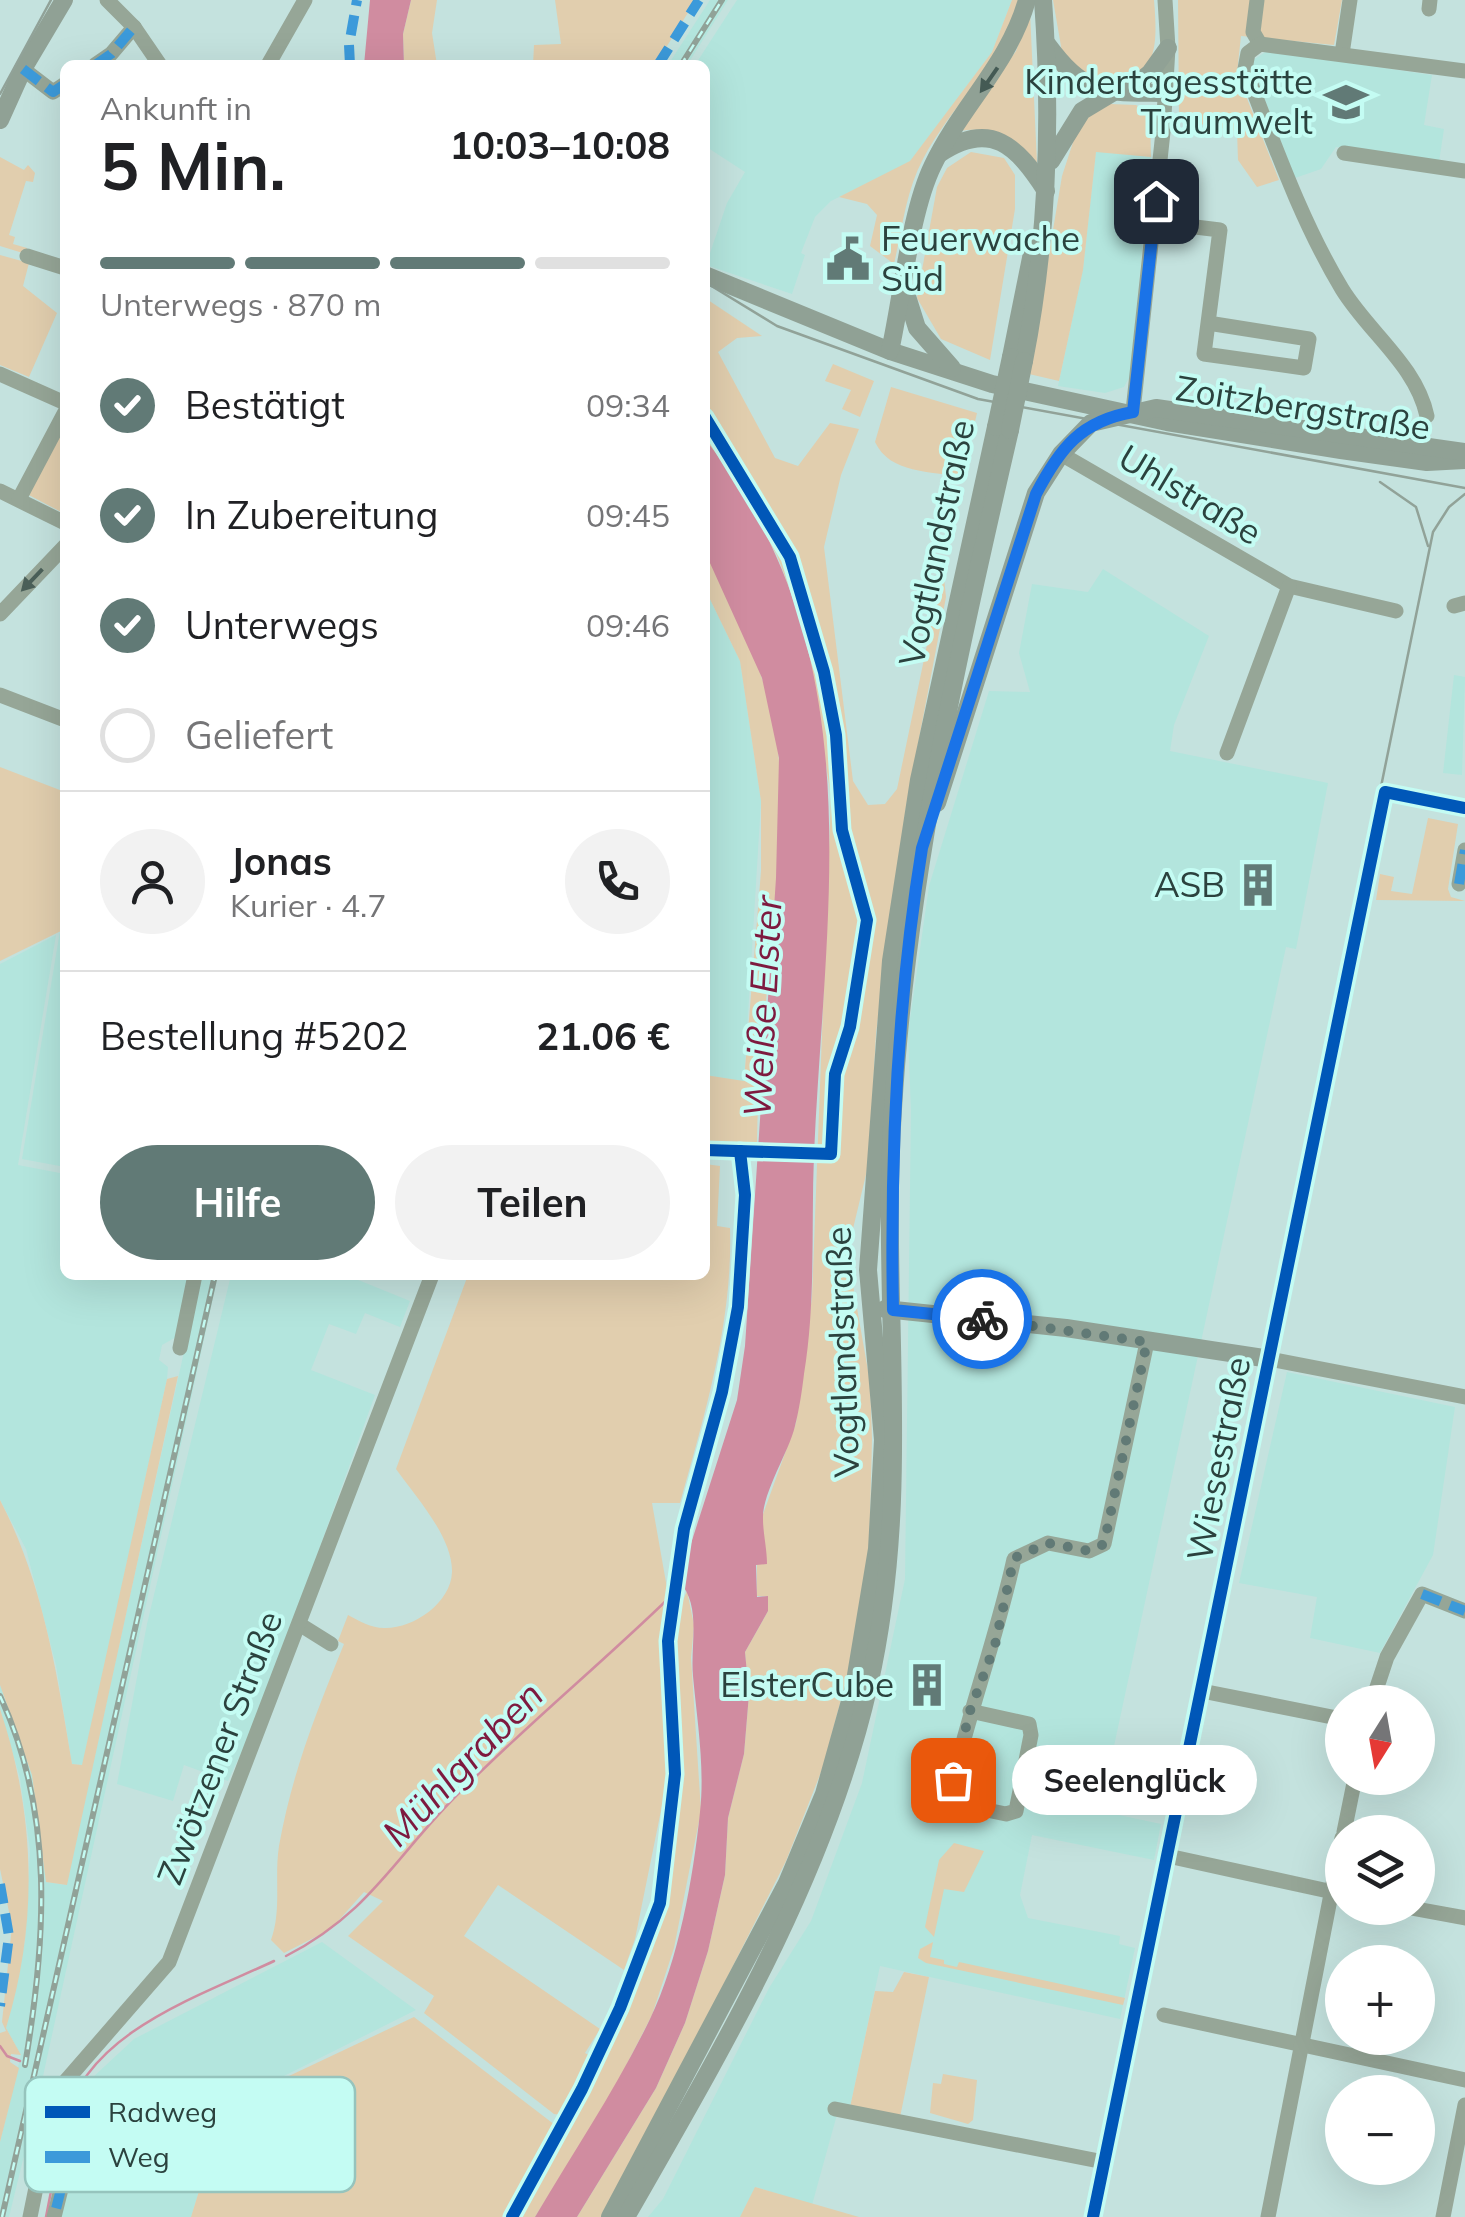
<!DOCTYPE html>
<html lang="de">
<head>
<meta charset="utf-8">
<style>
  :root { --surface:#fff; --page:#f2f2f2; --text:#202124; --muted:#757577; --line:#e0e0e0; --accent:#617a76 }
  body { margin:0; font-family:Mulish,sans-serif; background:var(--page); color:var(--text); height:100vh; display:flex; flex-direction:column; font-size:38px; white-space:nowrap }
  * { box-sizing:border-box; margin:0 }
  p { font-size:32px; color:var(--muted) }
  .icon { flex:none; width:55px; height:55px; fill:none; stroke:currentColor; stroke-width:2; stroke-linecap:round; stroke-linejoin:round }
  .map { position:relative; flex:1; overflow:hidden }
  .side { position:absolute; left:60px; top:60px; width:650px; height:1220px; display:flex; flex-direction:column; background:var(--surface); border-radius:15px; box-shadow:0 10px 40px #0002 }
  .side>* { flex:none }
  .needle { width:65px; rotate:191deg }
  .fabs { position:absolute; left:1325px; top:1685px; display:grid; gap:20px }
  .fabs a { display:grid; place-items:center; width:110px; height:110px; border-radius:50%; background:var(--surface); box-shadow:0 10px 40px #0002; font-size:50px }
  .pin { position:absolute; display:grid; place-items:center; width:85px; height:85px; color:#fff; margin:-42px; border-radius:20px; box-shadow:0 5px 15px #0006 }
  .courier { position:absolute; display:grid; place-items:center; width:100px; height:100px; margin:-50px; border:8px solid #1a73e8; border-radius:50%; background:#fff; color:#222; box-shadow:0 2px 12px #0007 }
  .bubble { position:absolute; height:70px; border-radius:35px; background:var(--surface); box-shadow:0 10px 40px #0002; font-size:32px; font-weight:700; line-height:70px; text-align:center }
  .headline em { font-style:normal; font-weight:700 }
  .headline div { display:flex; flex-direction:column-reverse }
  .headline { display:flex; align-items:center; justify-content:space-between; height:170px; padding:0 40px }
  h1 { font-size:65px; font-weight:700; line-height:75px }
  .bar { display:grid; grid-template-columns:repeat(4,1fr); gap:15px 10px; align-content:center; height:120px; padding:0 40px }
  .bar i { height:12px; border-radius:8px; background:var(--line) }
  .bar .on { background:var(--accent) }
  .bar p { grid-column:span 4 }
  .line { display:flex; align-items:center; gap:25px; padding:0 40px; border-top:2px solid var(--line) }
  .line div { flex:1 }
  .round { display:grid; place-items:center; flex:none; width:105px; height:105px; border-radius:52px; background:var(--page) }
  ol { padding:0 40px; list-style:none }
  li { display:flex; align-items:center; gap:30px; height:110px }
  li p { margin-inline-start:auto }
  li .icon { padding:10px; border-radius:50%; background:var(--accent); color:#fff; stroke-width:4 }
  li:last-child { color:var(--muted) }
  li i { width:55px; height:55px; border:5px solid var(--line); border-radius:50% }
  .button { display:flex; gap:20px; margin-top:auto; padding:20px 40px }
  .button a { flex:1; height:115px; border-radius:60px; background:var(--accent); color:#fff; font-size:40px; font-weight:700; line-height:115px; text-align:center }
  .button a+a { background:var(--page); color:var(--text) }
  .map>svg:first-child { display:block }
</style>
</head>
<body>
<div class="map">
<svg width="1465" height="2217" viewBox="0 0 1465 2217">
  <rect width="100%" height="100%" fill="#c4e2de"/>
  <!-- built -->
  <g fill="#b3e5dd">
    <path d="M710,0H728L687,65H668Z"/>
    <path d="M737,0H1012L992,52L910,162L831,201L815,217L801,253L805,255L792,294L706,265L727,203L745,172L705,146V65H695Z"/>
    <path d="M1267,51L1432,75L1424,125L1444,129L1439,162L1336,147L1321,169L1295,178L1252,67L1253,60Z"/>
    <path d="M1096,151L1151,157L1130,376L1124,387L1105,393L1058,386L1083,269Z"/>
    <path d="M1103,569L1209,636L1174,725L1170,751L1328,783L1296,949L1286,947L1100,1811L1161,1824L1154,1860L1032,1835L1020,1895L1028,1918L1120,1936L1119,1944L1135,1948L1120,2019L880,1966L849,2112L838,2111L812,2205L756,2187L740,2217H648L663,2199L769,1988L811,1921L862,1783L905,1579L911,1111L908,1033L929,886L989,691L1030,692L1019,653L1032,584L1088,592Z"/>
    <path d="M705,589L740,661L761,801L744,1082L705,1075Z"/>
    <path d="M1454,675L1465,677L1462,775L1443,773Z"/>
    <path d="M65,929V1167L22,1159L60,931Z"/>
    <path d="M56,935L18,1165L65,1174V1275H188L178,1336L162,1345L159,1360L168,1367L167,1379L83,1765L72,1764L56,1665L26,1549L0,1500V964Z"/>
    <path d="M201,1275H218L40,2090L9,2217H0V2142L21,2055L6,2028L25,1941L30,1850L20,1778L0,1709V1685L32,1775L46,1882L66,1885Z"/>
    <path d="M231,1275H346L410,1301L400,1327L365,1313L356,1334L329,1324L311,1370L375,1395L259,1715L228,1781L184,1765L173,1801L117,1784L147,1624Z"/>
    <path d="M1287,1372L1455,1407L1433,1555L1380,1653L1310,1638L1317,1597L1239,1583Z"/>
    <path d="M322,1942L416,2010L256,2090L212,2149L191,2217H60L74,2161L86,2159L88,2130L79,2126L92,2078L134,2039Z"/>
  </g>
  <!-- green -->
  <g fill="#e1ceae">
    <path d="M411,0H437L432,33L437,65H404L403,34Z"/>
    <path d="M555,0H696L655,65H533L534,45L561,44Z"/>
    <path d="M1012,0H1021C1003,62 953,103 923,159C906,191 902,229 894,264L870,246L877,215L867,204L839,197L910,161L992,52Z"/>
    <path d="M1053,0H1154C1158,49 1158,82 1099,87L1062,52Z"/>
    <path d="M1178,0H1342L1334,45L1241,36L1237,73L1279,180L1257,187L1238,160L1237,131L1179,120Z"/>
    <path d="M1030,12L1037,163C1013,136 995,126 959,131L1016,51Z"/>
    <path d="M1110,104L1136,105L1150,115L1151,157L1096,152L1083,270L1059,381L1029,374L1062,176L1080,121Z"/>
    <path d="M971,152L1004,158L1015,175V209L990,360L941,339L917,298L937,187L947,168Z"/>
    <path d="M0,157L24,170L28,165L35,173L33,182L26,181L9,235L15,237L13,244L27,248L26,254L0,246Z"/>
    <path d="M0,255L29,263L23,286L57,313L29,377L0,365Z"/>
    <path d="M705,298L762,336L737,338L718,352L775,458L798,466L830,423L859,429L841,475L824,547L853,781L868,805L885,804L897,789L943,568L946,597L906,807L876,1033L869,1162L851,1237V1274L870,1382L872,1439L869,1559L851,1662L823,1767L786,1861L638,2154L601,2217H577L656,2088L685,2023L708,1951L725,1875L728,1818L744,1754L749,1694L745,1652L768,1611V1596H757V1564H766L762,1517L796,1423L812,1297L831,797L805,630L777,555L705,439V421C775,523 812,606 833,728C838,761 828,812 843,839L840,735L809,597L772,515L705,414Z"/>
    <path d="M833,364L874,381L860,417L842,409L851,390L825,381Z"/>
    <path d="M891,387L977,413L962,477C931,471 890,474 875,442Z"/>
    <path d="M65,420V514L25,493Z"/>
    <path d="M705,552C738,615 775,689 779,761C785,892 757,1022 757,1152L705,1143V1075L744,1081L761,871V801L740,661L705,589Z"/>
    <path d="M0,767L65,792V929L0,961Z"/>
    <path d="M1428,818L1458,824L1448,889L1451,897L1465,901L1376,900L1380,874L1394,877L1391,891L1412,894Z"/>
    <path d="M705,1164L720,1166L717,1226L730,1228C733,1321 705,1414 680,1503H652L667,1588L660,1653L669,1771L635,1939L624,1970L498,1885L464,1936L600,2029L585,2053L594,2058L659,1922L677,1779L674,1622L687,1591L694,1625L691,1658L701,1811L674,1948L652,2015L607,2103L535,2217H191L212,2149L255,2092L414,2017L555,2125L562,2115L554,2114L424,2013L434,1996L348,1936L383,1901L364,1892L331,1929L284,1953L271,1940C282,1909 274,1878 279,1846C292,1773 316,1713 344,1644L338,1641L348,1615C359,1621 371,1628 384,1628C413,1629 451,1603 452,1572C453,1537 415,1496 396,1469L468,1275H705Z"/>
    <path d="M178,1376L67,1885L46,1882L32,1775L0,1685V1500C43,1582 57,1673 72,1764L82,1765L167,1379Z"/>
    <path d="M0,1709C35,1813 39,1922 6,2028L21,2055L11,2054L10,2062L19,2068L0,2142V2033L6,2031L2,2022L12,1926L0,1869Z"/>
    <path d="M954,1843L984,1851L964,1892L944,1889L934,1937L925,1927L939,1860Z"/>
    <path d="M933,1942L930,1957L944,1960V1964L957,1967L959,1962L1125,1998L1123,2005L926,1963L918,1958L920,1949Z"/>
    <path d="M904,1972L929,1977L899,2122L849,2112L875,1991L893,1992Z"/>
    <path d="M943,2074L977,2080L973,2120L968,2124L930,2113L933,2083L941,2084Z"/>
    <path d="M755,2187L859,2217H740Z"/>
  </g>
  <!-- water -->
  <g fill="#d08ca0">
    <path d="M370,0H411L403,34L404,65H364Z"/>
    <path d="M705,439C875,653 825,903 814,1154C811,1228 816,1301 804,1374C802,1391 799,1410 795,1426C789,1452 762,1493 763,1519C763,1533 767,1549 767,1564L756,1565L757,1597L768,1596V1611L745,1652L749,1694L744,1754L728,1818L725,1875L708,1951L685,2023L656,2088L577,2217H535C574,2151 616,2089 650,2019C679,1959 693,1879 700,1812C705,1768 697,1720 693,1676C690,1644 702,1606 679,1581L737,1400L745,1346L776,878L779,758L762,678L705,552Z"/>
  </g>
  <g fill="none" stroke-linecap="round" stroke-linejoin="round">
    <!-- stream -->
    <g stroke="#d08ca0" stroke-width="2.5">
      <path d="M286,1956C372,1912 397,1853 462,1790C529,1723 602,1663 670,1597"/>
      <path d="M0,2046L7,2056L20,2061"/>
      <path d="M42,2084L46,2089"/>
      <path d="M65,2122C86,2032 200,1996 274,1961"/>
      <path d="M46,2217L62,2135"/>
    </g>
    <!-- minor -->
    <g stroke="#96a697" stroke-width="15">
      <path d="M107,0L134,27L160,65"/>
      <path d="M1257,0L1253,32L1260,44"/>
      <path d="M1429,9L1430,0"/>
      <path d="M1342,54L1350,0"/>
      <path d="M95,65L111,54L134,27"/>
      <path d="M268,65L305,0"/>
      <path d="M23,69L53,92L65,84"/>
      <path d="M1344,153L1465,171"/>
      <path d="M1154,222L1220,230L1204,354L1304,368L1309,339L1208,323"/>
      <path d="M27,256L65,268"/>
      <path d="M0,374L65,403"/>
      <path d="M1133,411L1163,132L1168,48L1165,0"/>
      <path d="M1427,416C1416,365 1369,333 1342,289C1301,221 1274,143 1245,69L1248,53L1260,44L1465,71"/>
      <path d="M1061,454L1289,586L1396,611"/>
      <path d="M0,491L65,523"/>
      <path d="M19,499L65,412"/>
      <path d="M1454,606L1465,603"/>
      <path d="M0,614L65,546"/>
      <path d="M0,695L65,720"/>
      <path d="M1227,753L1289,586"/>
      <path d="M1459,884L1465,850"/>
      <path d="M180,1348L195,1275"/>
      <path d="M1270,1359L1465,1397"/>
      <path d="M299,1624L331,1644"/>
      <path d="M1202,1691L1342,1719"/>
      <path d="M1372,1702L1387,1657L1422,1594L1465,1611"/>
      <path d="M970,1711L1029,1724L1031,1735L1016,1811L1006,1814L948,1802C966,1719 996,1641 1014,1559L1048,1543L1089,1551L1104,1544L1147,1342"/>
      <path d="M1344,1832L1355,1778"/>
      <path d="M1168,1856L1342,1894"/>
      <path d="M1411,1908L1465,1918"/>
      <path d="M1164,2015L1465,2080"/>
      <path d="M835,2109L1104,2162"/>
      <path d="M49,2124L75,2130L79,2139L69,2157L54,2217"/>
      <path d="M30,2217L49,2124L64,2083L169,1962L432,1275"/>
      <path d="M512,2217L582,2089L620,2008"/>
      <path d="M1093,2217L1385,792L1465,808"/>
      <path d="M1268,2217L1342,1838"/>
      <path d="M1443,2217L1465,2105"/>
    </g>
    <!-- major -->
    <g stroke="#90a195" stroke-width="18">
      <path d="M1047,44C1086,97 1104,92 1166,93"/>
      <path d="M1126,92L1150,73L1168,48"/>
      <path d="M0,120L23,69L64,0"/>
      <path d="M939,154C991,119 1017,146 1046,191"/>
      <path d="M1051,161L1082,111L1112,93"/>
      <path d="M705,275L890,351L992,384L1167,422L1341,450L1427,462L1465,460"/>
      <path d="M905,290L917,328L952,368"/>
      <path d="M890,351C902,298 910,212 933,165C961,106 1009,64 1027,0"/>
      <path d="M1011,357L1033,248"/>
      <path d="M1024,361C1048,240 1052,123 1043,0"/>
      <path d="M937,803L1036,493L1061,454L1091,423L1156,408L1465,452"/>
      <path d="M885,1309L1066,1328L1270,1359"/>
      <path d="M610,2217L787,1883L824,1794L854,1687L877,1549L883,1440L868,1270L891,961L919,780L996,427"/>
      <path d="M626,2217C722,2049 826,1875 869,1685C914,1485 880,1307 893,1109C907,878 958,654 1010,430"/>
    </g>
    <!-- tram -->
    <g stroke="#91a298" stroke-width="2.5">
      <path d="M0,94L51,0"/>
      <path d="M705,282L777,326L978,399L1465,488"/>
      <path d="M1380,482L1416,507L1428,546"/>
      <path d="M1089,2217L1433,532L1449,507L1465,494"/>
    </g>
    <!-- rail casing -->
    <g stroke="#91a298" stroke-width="6">
      <g id="rail">
        <path d="M681,65L722,0"/>
        <path d="M0,1696C55,1814 46,1941 25,2065"/>
        <path d="M2,2217L215,1275"/>
      </g>
    </g>
    <!-- rail -->
    <use href="#rail" stroke="#c4fcf3" stroke-width="2.5" stroke-dasharray="8" stroke-linecap="butt"/>
    <!-- major-bridge -->
    <g stroke="#90a195" stroke-width="18">
      <path d="M996,427L1011,357"/>
      <path d="M1010,430L1024,361"/>
    </g>
    <!-- quiet -->
    <g stroke="#3c9ada" stroke-width="10" stroke-dasharray="20 10" stroke-linecap="butt">
      <path d="M95,65L111,54L134,27"/>
      <path d="M350,65L349,45L357,0"/>
      <path d="M658,65L699,0"/>
      <path d="M23,69L53,92L65,84"/>
      <path d="M1459,884L1465,850"/>
      <path d="M1422,1594L1465,1611"/>
      <path d="M0,1884L9,1936L0,2006"/>
      <path d="M49,2124L75,2130L79,2139L69,2157L54,2217"/>
    </g>
    <!-- cycleway casing -->
    <g stroke="#c4fcf3" stroke-width="19">
      <g id="cycleway">
        <path d="M705,417L790,557L824,672L836,735L842,830L867,920L850,1027L835,1074L831,1154L705,1150"/>
        <path d="M512,2217L582,2089L620,2008L660,1903L675,1774L668,1641L684,1529L722,1392L738,1307L745,1195L740,1151"/>
        <path d="M1093,2217L1385,792L1465,808"/>
      </g>
    </g>
    <!-- cycleway -->
    <use href="#cycleway" stroke="#0057b8" stroke-width="12"/>
  </g>
  <!-- one-way arrows -->
  <defs><path id="oneway-solid" d="M-6-.8H1V-3.2L6.5 0L1 3.2V.8H-6Z" transform="scale(2.5)"/></defs>
  <use fill="#445a54" href="#oneway-solid" transform="translate(989 80) rotate(125)"/>
  <use fill="#4b6059" href="#oneway-solid" transform="translate(32 580) rotate(134)"/>
  <g fill="none" stroke-linecap="round" stroke-linejoin="round">
    <!-- done -->
    <path stroke="#617a76" stroke-width="10" stroke-dasharray="0 18" d="M953,1780L970,1711L995,1645L1014,1558L1048,1543L1089,1551L1104,1544L1147,1342L982,1319"/>
    <!-- route -->
    <path stroke="#1a73e8" stroke-width="12" d="M982,1319L893,1310C890,1154 897,1002 922,848L1036,494C1060,448 1081,421 1133,412L1156,201"/>
  </g>
  <!-- icons -->
  <defs>
    <g id="school-bare" transform="scale(3.45)"><path d="M0-5L7-2L0 1L-7-2ZM-4 1L0 2.5L4 1V4Q0 6-4 4Z" fill="#617a76" stroke="#c4fcf3" stroke-width="2.5" paint-order="stroke"/></g>
    <g id="civic-bare" transform="scale(3.45)"><path d="M-.6-6.5H3V-4.5H.6V-3L4-1V1h2V6H-6V1h2V-1L-.6-3ZM-1.2 2.5V6h2.4V2.5Z" fill="#617a76" stroke="#c4fcf3" stroke-width="2.5" paint-order="stroke"/></g>
    <g id="building-bare" transform="scale(3.45)"><path d="M-4-6H4V6H1V3H-1V6H-4ZM-2.5-4.3h1.7v1.8h-1.7ZM.8-4.3h1.7v1.8H.8ZM-2.5-1h1.7V.8h-1.7ZM.8-1h1.7V.8H.8Z" fill="#617a76" stroke="#c4fcf3" stroke-width="2.5" paint-order="stroke"/></g>
  </defs>
  <g fill-rule="evenodd">
    <use href="#school-bare" x="1346" y="102"/>
    <use href="#civic-bare" x="848" y="259"/>
    <use href="#building-bare" x="1258" y="885"/>
    <use href="#building-bare" x="927" y="1685"/>
  </g>
  <g text-anchor="middle" stroke-width="8" stroke-linejoin="round" paint-order="stroke">
    <!-- poi labels -->
    <g font-size="35" fill="#2b423e" stroke="#c4fcf3" text-anchor="end">
      <text x="1313" y="94">Kindertagesstätte<tspan x="1313" dy="40">Traumwelt</tspan></text>
      <text x="881" y="251" text-anchor="start">Feuerwache<tspan x="881" dy="40">Süd</tspan></text>
      <text x="1225" y="897">ASB</text>
      <text x="894" y="1697">ElsterCube</text>
    </g>
    <!-- street labels -->
    <g font-size="35" fill="#2b423e" stroke="#c4fcf3">
      <text transform="translate(1303 408) rotate(9)" y="12">Zoitzbergstraße</text>
      <text transform="translate(1190 495) rotate(31)" y="12">Uhlstraße</text>
      <text transform="translate(937 543) rotate(-78)" y="12">Vogtlandstraße</text>
      <text transform="translate(843 1352) rotate(-92)" y="12">Vogtlandstraße</text>
      <text transform="translate(1219 1459) rotate(-79)" y="12">Wiesestraße</text>
      <text transform="translate(220 1748) rotate(-69)" y="12">Zwötzener Straße</text>
    </g>
    <!-- water labels -->
    <g font-size="38" font-style="italic" fill="#7e1a3f" stroke="#c4fcf3">
      <text transform="translate(763 1007) rotate(-87)" y="13">Weiße Elster</text>
      <text transform="translate(463 1764) rotate(-46)" y="13">Mühlgraben</text>
    </g>
  </g>
  <!-- legend -->
  <rect x="25" y="2077" width="330" height="115" rx="15" fill="#c4fcf3" stroke="#96c4bd" stroke-width="2.5"/>
  <rect x="45" y="2106" width="45" height="12" fill="#0057b8"/>
  <rect x="45" y="2151" width="45" height="12" fill="#3c9ada"/>
  <g font-size="28" fill="#2b423e">
    <text x="108" y="2122">Radweg</text>
    <text x="108" y="2167">Weg</text>
  </g>
</svg>
<div class="fabs">
<a><svg class="needle" viewBox="-14 -14 28 28"><path d="M0-13l5 13h-10z" fill="#e53935"/><path d="M0 13l5-13h-10z" fill="#757577"/></svg></a>
<a><svg class="icon" aria-label="layers" viewBox="0 0 24 24"><path d="M12 4l9 5-9 5-9-5zM3 14l9 5 9-5"/></svg></a>
<a>+</a>
<a>−</a>
</div>
<div class="pin" style="left:953px;top:1780px;background:#ea580c"><svg class="icon" aria-label="bag" viewBox="0 0 24 24"><path d="M5 8h14l-1 12H6zM9 8a3 3 0 0 1 6 0"/></svg></div>
<div class="pin" style="left:1156px;top:201px;background:#1f2937"><svg class="icon" aria-label="home" viewBox="0 0 24 24"><path d="M3 11l9-7 9 7M6 9v11h12V9"/></svg></div>
<div class="courier" style="left:982px;top:1319px"><svg class="icon" aria-label="bike" viewBox="0 0 24 24"><circle cx="6" cy="16" r="4"/><circle cx="18" cy="16" r="4"/><path d="M6 16l4-8h5l3 8M10 8l3 8H6M13 5h3"/></svg></div>
<div class="bubble" style="left:1012px;top:1745px;width:245px">Seelenglück</div>
<section class="side">
<div class="headline"><div><h1>5 Min.</h1><p>Ankunft in</p></div><em>10:03–10:08</em></div>
<div class="bar"><i class="on"></i><i class="on"></i><i class="on"></i><i></i><p>Unterwegs · 870 m</p></div>
<ol>
<li><svg class="icon" aria-label="check" viewBox="0 0 24 24"><path d="M5 12l5 5 9-10"/></svg>Bestätigt<p>09:34</p></li>
<li><svg class="icon" aria-label="check" viewBox="0 0 24 24"><path d="M5 12l5 5 9-10"/></svg>In Zubereitung<p>09:45</p></li>
<li><svg class="icon" aria-label="check" viewBox="0 0 24 24"><path d="M5 12l5 5 9-10"/></svg>Unterwegs<p>09:46</p></li>
<li><i></i>Geliefert</li>
</ol>
<div class="line" style="height:180px"><a class="round"><svg class="icon" aria-label="person" viewBox="0 0 24 24"><circle cx="12" cy="8" r="4"/><path d="M4 21q1-7 8-7t8 7"/></svg></a><div><b>Jonas</b><p>Kurier · 4.7</p></div><a class="round"><svg class="icon" aria-label="phone" viewBox="0 0 24 24"><path d="M5 4h4l2 5-3 2q2 4 5 5l2-3 5 2v4C11 20 4 13 5 4z"/></svg></a></div>
<div class="line" style="height:130px"><div>Bestellung #5202</div><b>21.06 €</b></div>
<div class="button"><a>Hilfe</a><a>Teilen</a></div>
</section>
</div>
</body>
</html>
